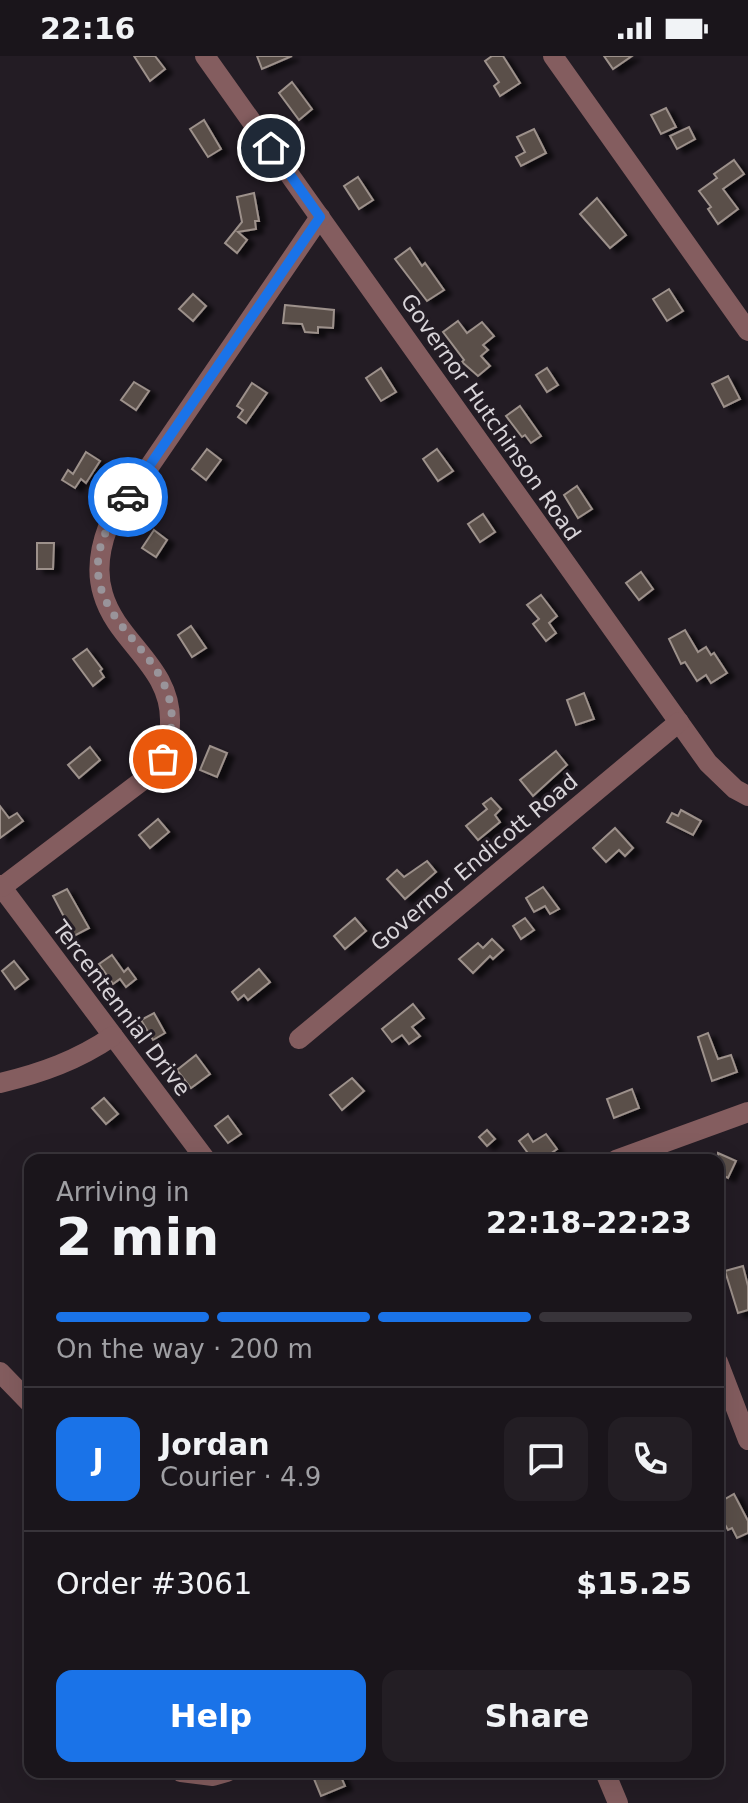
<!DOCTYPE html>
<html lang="en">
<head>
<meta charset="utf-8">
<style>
  :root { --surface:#1a151b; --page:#231e24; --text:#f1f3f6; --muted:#9f9fa3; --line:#38343a; --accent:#1a73e8 }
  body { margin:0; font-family:"DejaVu Sans",sans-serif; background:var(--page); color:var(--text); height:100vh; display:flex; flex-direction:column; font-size:30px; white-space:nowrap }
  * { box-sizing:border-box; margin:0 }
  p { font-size:26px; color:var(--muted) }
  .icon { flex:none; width:44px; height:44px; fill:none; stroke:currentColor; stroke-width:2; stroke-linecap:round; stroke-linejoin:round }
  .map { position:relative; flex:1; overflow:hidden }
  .sheet { position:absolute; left:24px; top:1098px; width:700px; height:624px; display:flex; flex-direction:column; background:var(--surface); border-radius:16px; box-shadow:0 8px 32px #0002,0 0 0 2px var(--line) }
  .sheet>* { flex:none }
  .pin { position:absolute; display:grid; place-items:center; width:68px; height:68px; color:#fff; margin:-34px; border:4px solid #fff; border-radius:50%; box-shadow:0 2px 8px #0007 }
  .courier { position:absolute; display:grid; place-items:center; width:80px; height:80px; margin:-40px; border:6px solid #1a73e8; border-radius:50%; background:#fff; color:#222; box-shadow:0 2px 10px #0007 }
  .summary em { font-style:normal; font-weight:700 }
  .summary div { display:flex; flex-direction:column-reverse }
  .summary { display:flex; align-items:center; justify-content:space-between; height:136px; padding:0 32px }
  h1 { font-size:52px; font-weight:700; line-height:60px }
  .bar { display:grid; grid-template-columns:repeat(4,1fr); gap:12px 8px; align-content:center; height:96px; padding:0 32px }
  .bar i { height:10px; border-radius:6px; background:var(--line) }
  .bar .on { background:var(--accent) }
  .bar p { grid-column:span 4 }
  .line { display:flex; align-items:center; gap:20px; padding:0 32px; border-top:2px solid var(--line) }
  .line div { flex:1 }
  .round { display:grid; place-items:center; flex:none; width:84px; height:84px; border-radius:16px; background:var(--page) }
  .primary-button { display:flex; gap:16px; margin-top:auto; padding:16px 32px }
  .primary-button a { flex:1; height:92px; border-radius:16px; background:var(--accent); color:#fff; font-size:32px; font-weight:700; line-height:92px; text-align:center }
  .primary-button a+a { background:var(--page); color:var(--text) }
  .status { display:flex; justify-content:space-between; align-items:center; height:56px; padding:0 40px; background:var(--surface); direction:ltr }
  .status svg { height:22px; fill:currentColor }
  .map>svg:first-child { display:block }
</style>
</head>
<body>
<div class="status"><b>22:16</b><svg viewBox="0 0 49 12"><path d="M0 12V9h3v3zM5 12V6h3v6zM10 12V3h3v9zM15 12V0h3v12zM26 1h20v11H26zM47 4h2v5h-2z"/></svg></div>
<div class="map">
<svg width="748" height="1747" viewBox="0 0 748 1747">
  <defs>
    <filter id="shadow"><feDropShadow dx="7" dy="4" stdDeviation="2" flood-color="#0009"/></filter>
  </defs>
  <rect width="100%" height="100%" fill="#231c24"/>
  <!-- building -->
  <g fill="#5a4f4a" stroke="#9d918b" stroke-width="2" filter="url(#shadow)">
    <path d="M134,0H155L165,13L150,25Z"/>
    <path d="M257,0H292L262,13Z"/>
    <path d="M492,0H503L520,27L500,40L494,30L499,26L485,5Z"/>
    <path d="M604,0H632L613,13Z"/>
    <path d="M292,26L312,53L299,64L279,37Z"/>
    <path d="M666,52L676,71L661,78L651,59Z"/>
    <path d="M204,64L221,93L208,101L190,73Z"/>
    <path d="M689,71L695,83L677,93L670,80Z"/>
    <path d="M534,73L546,97L521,110L516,101L525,96L517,81Z"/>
    <path d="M734,104L744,118L723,133L738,153L718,168L708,153L711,151L699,135L717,122L714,118Z"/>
    <path d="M358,121L373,144L359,153L344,130Z"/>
    <path d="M254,137L259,165H255L256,173L238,176L247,184L237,197L225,187L242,166L237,141Z"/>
    <path d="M597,142L626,179L610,192L580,158Z"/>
    <path d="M410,192L422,210L425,207L444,234L427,245L395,203Z"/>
    <path d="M669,233L683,255L667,265L653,243Z"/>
    <path d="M193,238L206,250L193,265L179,253Z"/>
    <path d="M285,249L334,254L333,272L318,271V277L305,276L302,268L283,267Z"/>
    <path d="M458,265L467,277L482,266L494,280L483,289L488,294L481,300L490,310L478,320L462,306L464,304L443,276Z"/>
    <path d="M381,312L396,336L381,345L366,322Z"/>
    <path d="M547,312L558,329L547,336L536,319Z"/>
    <path d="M728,320L740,343L724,351L712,328Z"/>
    <path d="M134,326L149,335L136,354L121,344Z"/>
    <path d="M252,327L267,337L246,367L238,361L243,354L237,350Z"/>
    <path d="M520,350L541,380L531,387L525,379L522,381L506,360Z"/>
    <path d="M207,393L221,404L206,424L192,413Z"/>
    <path d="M437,393L453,415L438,425L423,403Z"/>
    <path d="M86,396L100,405L86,427L81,423L75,432L62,424L68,414L73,418Z"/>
    <path d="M577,430L592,453L578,462L564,439Z"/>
    <path d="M483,458L495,476L480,486L468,468Z"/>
    <path d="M154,474L167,484L156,501L142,492Z"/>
    <path d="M37,487H54L53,513H37Z"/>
    <path d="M641,516L653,533L639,544L626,527Z"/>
    <path d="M541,539L557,560L549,567L556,577L546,585L533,568L539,563L527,549Z"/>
    <path d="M191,570L206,592L192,601L178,579Z"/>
    <path d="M685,574L698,596L706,591L711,599L714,597L727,617L711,627L706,619L697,625L685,606L681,608L669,583Z"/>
    <path d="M87,593L102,613L100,615L104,621L93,630L73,603Z"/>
    <path d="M584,637L594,663L576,669L567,644Z"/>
    <path d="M210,690L227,697L217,721L200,714Z"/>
    <path d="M90,691L100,704L79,722L68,709Z"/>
    <path d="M556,695L567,709L533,740L520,724Z"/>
    <path d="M491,742L501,753L495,759L500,766L478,784L466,770L487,753L483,748Z"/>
    <path d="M0,750L9,762L17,757L23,765L0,782Z"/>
    <path d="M681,754L701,765L693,779L667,766L672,757L678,760Z"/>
    <path d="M158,763L169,776L150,792L139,779Z"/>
    <path d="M615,772L633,792L625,800L619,794L606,806L593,792Z"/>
    <path d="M427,805L436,816L405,843L387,823L397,814L404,821Z"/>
    <path d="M543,831L559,853L550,858L545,850L534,856L526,842Z"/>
    <path d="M67,833L89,872L74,880L53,840Z"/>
    <path d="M355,862L366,875L345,893L334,880Z"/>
    <path d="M525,862L534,874L521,883L513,870Z"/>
    <path d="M492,883L503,894L493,903L490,900L473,917L459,903L478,887L483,892Z"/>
    <path d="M112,899L124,916L128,912L136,923L126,931L120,923L113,928L99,908Z"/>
    <path d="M14,905L28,923L15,933L2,915Z"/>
    <path d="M259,913L270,926L248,944L244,939L238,944L232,936Z"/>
    <path d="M413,948L424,962L412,971L420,980L409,988L402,979L392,986L382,973Z"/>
    <path d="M154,957L165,977L153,984L141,964Z"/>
    <path d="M708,977L718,1003L731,999L737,1016L712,1025L698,981Z"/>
    <path d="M196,999L210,1018L191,1032L177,1014Z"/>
    <path d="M352,1022L364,1035L342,1054L330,1039Z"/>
    <path d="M632,1033L639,1052L614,1062L607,1043Z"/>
    <path d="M104,1042L118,1058L106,1068L92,1052Z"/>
    <path d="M228,1060L241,1078L228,1087L215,1070Z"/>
    <path d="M487,1074L495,1083L487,1090L479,1081Z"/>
    <path d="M528,1078L533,1086L546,1078L557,1093L542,1104H533L519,1085Z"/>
    <path d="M718,1097L736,1105L728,1122L718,1117Z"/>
    <path d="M743,1210L748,1230V1254L738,1257L725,1215Z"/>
    <path d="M734,1438L748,1465V1477L737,1482L732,1472L728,1474L718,1456V1447Z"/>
    <path d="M330,1716H339L345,1730L321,1740L314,1723Z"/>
  </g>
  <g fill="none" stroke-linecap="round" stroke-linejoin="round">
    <!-- minor -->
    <g stroke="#845d5f" stroke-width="20">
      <path d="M205,0L708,707L735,733L748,740"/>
      <path d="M553,0L748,275"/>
      <path d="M0,829L206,1104"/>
      <path d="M2,831L151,718C164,702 170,688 170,667C172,610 117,587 103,538C96,515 100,492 108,471L320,161"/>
      <path d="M299,983L679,666"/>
      <path d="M0,1027C42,1017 78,1004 113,980"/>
      <path d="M616,1104L748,1056"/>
      <path d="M718,1306L748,1384"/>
      <path d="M0,1316L30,1347"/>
      <path d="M181,1716L213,1720L227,1716"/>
      <path d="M605,1716L618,1747"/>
    </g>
  </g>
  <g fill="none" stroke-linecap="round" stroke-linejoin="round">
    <!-- done -->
    <path stroke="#99949a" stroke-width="8" stroke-dasharray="0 14.4" d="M128,441C118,456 106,471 101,489C82,558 154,586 169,642C175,662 170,684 163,703"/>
    <!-- route -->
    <path stroke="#1a73e8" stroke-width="10" d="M128,441L320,161L271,92"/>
  </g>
  <g text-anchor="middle" stroke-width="6" stroke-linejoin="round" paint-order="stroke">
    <!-- street labels -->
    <g font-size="22" fill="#d8d4d9" stroke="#231c24">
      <text transform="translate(491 361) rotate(55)" y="8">Governor Hutchinson Road</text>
      <text transform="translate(474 806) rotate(-40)" y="8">Governor Endicott Road</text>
      <text transform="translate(122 952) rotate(53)" y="8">Tercentennial Drive</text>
    </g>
  </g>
</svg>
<div class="pin" style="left:163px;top:703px;background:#ea580c"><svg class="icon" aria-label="bag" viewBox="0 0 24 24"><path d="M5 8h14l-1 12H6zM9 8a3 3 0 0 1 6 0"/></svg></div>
<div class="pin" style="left:271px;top:92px;background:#1f2937"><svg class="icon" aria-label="home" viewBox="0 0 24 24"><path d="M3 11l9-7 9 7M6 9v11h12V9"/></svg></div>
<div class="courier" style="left:128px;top:441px"><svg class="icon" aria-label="car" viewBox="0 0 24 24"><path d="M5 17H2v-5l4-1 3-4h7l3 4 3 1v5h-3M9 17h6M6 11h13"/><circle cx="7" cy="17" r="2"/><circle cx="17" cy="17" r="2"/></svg></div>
<section class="sheet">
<div class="summary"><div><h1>2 min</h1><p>Arriving in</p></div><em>22:18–22:23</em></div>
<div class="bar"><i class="on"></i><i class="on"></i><i class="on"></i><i></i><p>On the way · 200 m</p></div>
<div class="line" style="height:144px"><b class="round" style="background:var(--accent);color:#fff">J</b><div><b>Jordan</b><p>Courier · 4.9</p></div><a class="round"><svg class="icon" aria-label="chat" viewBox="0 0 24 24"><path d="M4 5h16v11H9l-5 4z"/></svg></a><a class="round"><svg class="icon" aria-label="phone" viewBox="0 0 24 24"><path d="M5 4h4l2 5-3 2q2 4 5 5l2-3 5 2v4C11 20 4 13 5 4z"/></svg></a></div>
<div class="line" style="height:104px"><div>Order #3061</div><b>$15.25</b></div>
<div class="primary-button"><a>Help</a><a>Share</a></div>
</section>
</div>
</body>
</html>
